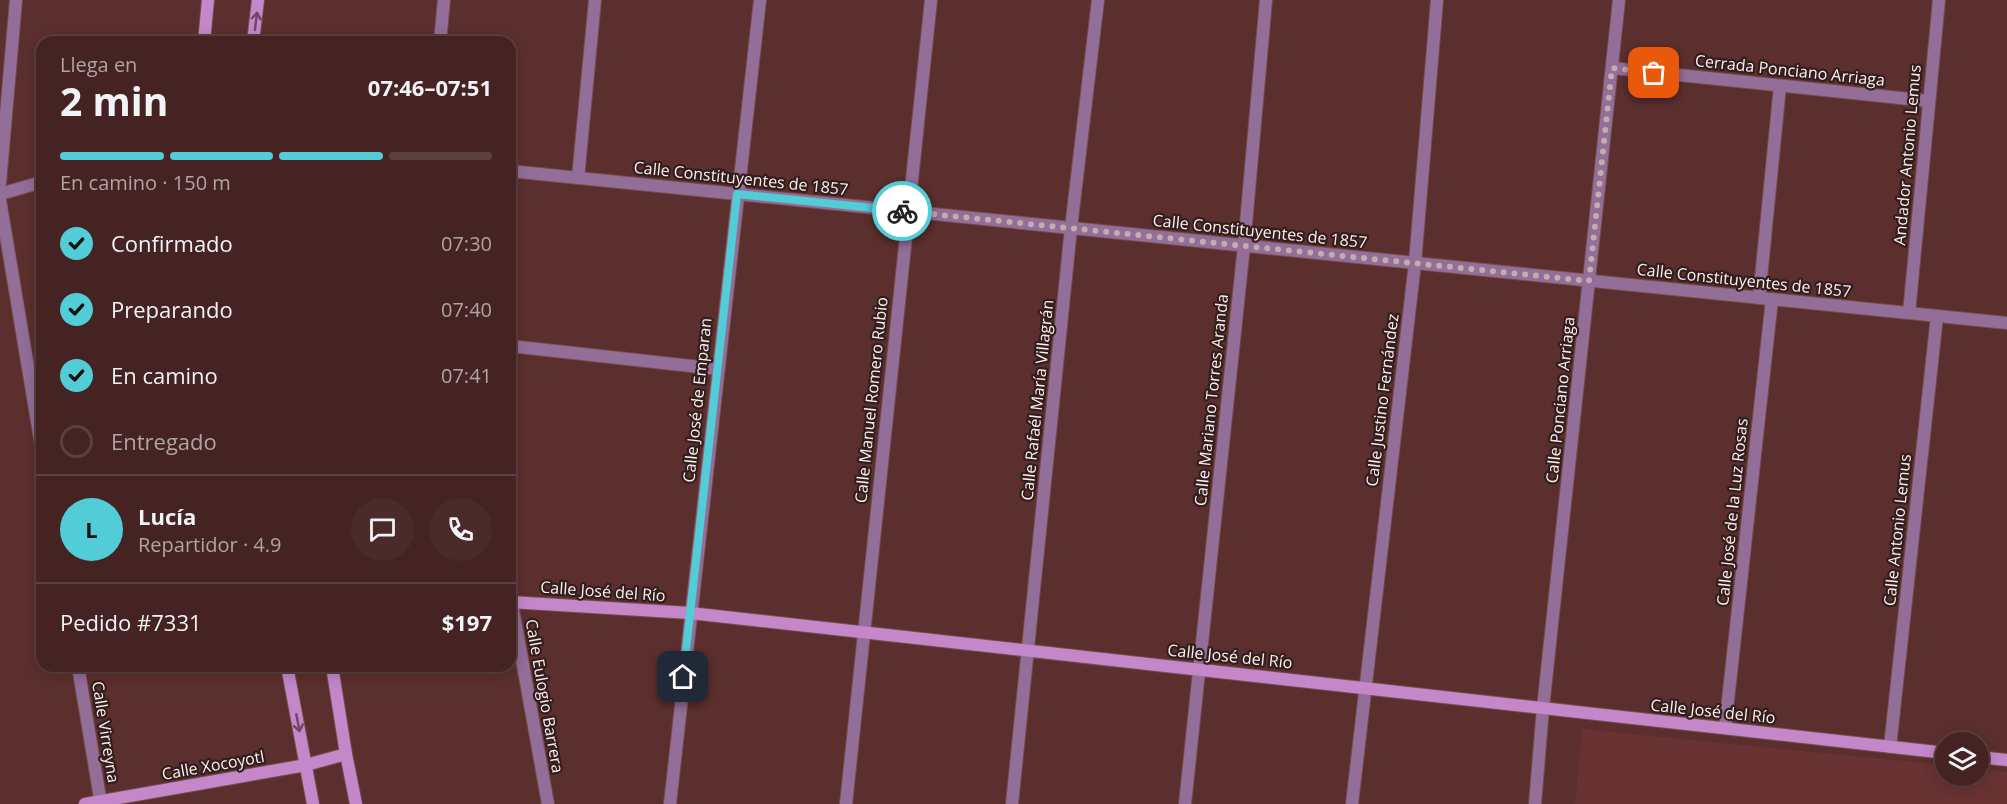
<!DOCTYPE html>
<html lang="es">
<head>
<meta charset="utf-8">
<style>
  :root { --surface:#442322; --page:#4b2b2a; --text:#f1f3f6; --muted:#afa4a5; --line:#5c4040; --accent:#52ccd6 }
  body { margin:0; font-family:"Open Sans",sans-serif; background:var(--page); color:var(--text); height:100vh; display:flex; flex-direction:column; font-size:22px; white-space:nowrap }
  * { box-sizing:border-box; margin:0 }
  p { font-size:20px; color:var(--muted) }
  .icon { flex:none; width:33px; height:33px; fill:none; stroke:currentColor; stroke-width:2; stroke-linecap:round; stroke-linejoin:round }
  .map { position:relative; flex:1; overflow:hidden }
  .drawer { position:absolute; left:36px; top:36px; width:480px; height:636px; display:flex; flex-direction:column; background:var(--surface); border-radius:18px; box-shadow:0 3px 15px #0003,0 0 0 2px var(--line) }
  .drawer>* { flex:none }
  .fabs { position:absolute; left:1935px; top:732px; display:grid; gap:12px }
  .fabs a { display:grid; place-items:center; width:54px; height:54px; border-radius:50%; background:var(--surface); box-shadow:0 3px 15px #0003,0 0 0 2px var(--line); font-size:30px }
  .pin { position:absolute; display:grid; place-items:center; width:51px; height:51px; color:#fff; margin:-26px; border-radius:12px; box-shadow:0 3px 9px #0006 }
  .courier { position:absolute; display:grid; place-items:center; width:60px; height:60px; margin:-30px; border:4px solid #52ccd6; border-radius:50%; background:#fff; color:#222; box-shadow:0 2px 8px #0007 }
  .headline em { font-style:normal; font-weight:700 }
  .headline div { display:flex; flex-direction:column-reverse }
  .headline { display:flex; align-items:center; justify-content:space-between; height:102px; padding:0 24px }
  h1 { font-size:39px; font-weight:700; line-height:45px }
  .bar { display:grid; grid-template-columns:repeat(4,1fr); gap:9px 6px; align-content:center; height:72px; padding:0 24px }
  .bar i { height:8px; border-radius:4px; background:var(--line) }
  .bar .active { background:var(--accent) }
  .bar p { grid-column:span 4 }
  .line { display:flex; align-items:center; gap:15px; padding:0 24px; border-top:2px solid var(--line) }
  .line div { flex:1 }
  .round { display:grid; place-items:center; flex:none; width:63px; height:63px; border-radius:32px; background:var(--page) }
  ol { padding:0 24px; list-style:none }
  li { display:flex; align-items:center; gap:18px; height:66px }
  li p { margin-inline-start:auto }
  li .icon { padding:6px; border-radius:50%; background:var(--accent); color:#111; stroke-width:4 }
  li:last-child { color:var(--muted) }
  li i { width:33px; height:33px; border:3px solid var(--line); border-radius:50% }
  .map>svg:first-child { display:block }
</style>
</head>
<body>
<div class="map">
<svg width="2007" height="804" viewBox="0 0 2007 804">
  <rect width="100%" height="100%" fill="#5b2f2d"/>
  <!-- built -->
  <path fill="#683332" d="M1582,729L1945,765L1946,776H1978L1979,769L2007,772V804H1575Z"/>
  <g fill="none" stroke-linecap="round" stroke-linejoin="round">
    <!-- street casing -->
    <g stroke="#754e4c" stroke-width="14">
      <g id="street">
        <path d="M440,42L444,0"/>
        <path d="M1612,68L1929,101"/>
        <path d="M510,171L2007,323"/>
        <path d="M578,178L595,0"/>
        <path d="M0,183L16,0"/>
        <path d="M0,194L42,182"/>
        <path d="M0,200L42,451"/>
        <path d="M1759,298L1780,86"/>
        <path d="M1909,313L1939,0"/>
        <path d="M510,346L718,369"/>
        <path d="M510,593L548,804"/>
        <path d="M78,666L101,804"/>
        <path d="M1725,728L1772,299"/>
        <path d="M1890,747L1937,316"/>
        <path d="M670,804L760,0"/>
        <path d="M846,804L931,0"/>
        <path d="M1012,804L1071,228L1098,0"/>
        <path d="M1185,804L1244,246L1266,0"/>
        <path d="M1352,804L1415,263L1437,0"/>
        <path d="M1535,804L1543,708L1619,0"/>
      </g>
    </g>
    <!-- secondary casing -->
    <g stroke="#754e4c" stroke-width="14">
      <g id="secondary">
        <path d="M204,42L208,0"/>
        <path d="M253,42L258,0"/>
        <path d="M510,602L690,613L1946,753"/>
        <path d="M287,666L313,804"/>
        <path d="M332,666L346,754L356,804"/>
        <path d="M1978,757L2007,760"/>
        <path d="M85,804L306,765L346,754"/>
      </g>
    </g>
    <!-- street -->
    <use href="#street" stroke="#936e98" stroke-width="12"/>
    <!-- secondary -->
    <use href="#secondary" stroke="#c387ca" stroke-width="12"/>
  </g>
  <!-- one-way arrows -->
  <defs><path id="oneway-shaft" d="M-6 0H5M1.5-3L5.5 0L1.5 3" fill="none" stroke-width="1.6" stroke-linecap="round" stroke-linejoin="round" transform="scale(1.5)"/></defs>
  <g stroke="#6d4862">
    <use href="#oneway-shaft" transform="translate(256 21) rotate(-83)"/>
    <use href="#oneway-shaft" transform="translate(298 723) rotate(79)"/>
  </g>
  <g fill="none" stroke-linecap="round" stroke-linejoin="round">
    <!-- done -->
    <path stroke="#c4acab" stroke-width="6" stroke-dasharray="0 10.8" d="M902,211L1589,281L1612,68L1654,73"/>
    <!-- route -->
    <path stroke="#52ccd6" stroke-width="8" d="M683,677L737,194L902,211"/>
  </g>
  <g text-anchor="middle" stroke-width="4.5" stroke-linejoin="round" paint-order="stroke">
    <!-- street labels -->
    <g font-size="16" fill="#fcf0ef" stroke="#331e1d">
      <text transform="translate(1790 70) rotate(6)" y="6">Cerrada Ponciano Arriaga</text>
      <text transform="translate(1907 155) rotate(-85)" y="6">Andador Antonio Lemus</text>
      <text transform="translate(741 178) rotate(6)" y="6">Calle Constituyentes de 1857</text>
      <text transform="translate(1260 231) rotate(6)" y="6">Calle Constituyentes de 1857</text>
      <text transform="translate(1744 280) rotate(6)" y="6">Calle Constituyentes de 1857</text>
      <text transform="translate(697 400) rotate(-84)" y="6">Calle José de Emparan</text>
      <text transform="translate(871 400) rotate(-84)" y="6">Calle Manuel Romero Rubio</text>
      <text transform="translate(1037 400) rotate(-84)" y="6">Calle Rafaél María Villagrán</text>
      <text transform="translate(1211 400) rotate(-84)" y="6">Calle Mariano Torres Aranda</text>
      <text transform="translate(1382 400) rotate(-83)" y="6">Calle Justino Fernández</text>
      <text transform="translate(1560 400) rotate(-84)" y="6">Calle Ponciano Arriaga</text>
      <text transform="translate(1732 512) rotate(-84)" y="6">Calle José de la Luz Rosas</text>
      <text transform="translate(1897 530) rotate(-84)" y="6">Calle Antonio Lemus</text>
      <text transform="translate(603 591) rotate(4)" y="6">Calle José del Río</text>
      <text transform="translate(1230 656) rotate(6)" y="6">Calle José del Río</text>
      <text transform="translate(545 696) rotate(80)" y="6">Calle Eulogio Barrera</text>
      <text transform="translate(1713 711) rotate(6)" y="6">Calle José del Río</text>
      <text transform="translate(106 732) rotate(81)" y="6">Calle Virreyna</text>
      <text transform="translate(213 765) rotate(-10)" y="6">Calle Xocoyotl</text>
    </g>
  </g>
</svg>
<div class="fabs">
<a><svg class="icon" aria-label="layers" viewBox="0 0 24 24"><path d="M12 4l9 5-9 5-9-5zM3 14l9 5 9-5"/></svg></a>
</div>
<div class="pin" style="left:1654px;top:73px;background:#ea580c"><svg class="icon" aria-label="bag" viewBox="0 0 24 24"><path d="M5 8h14l-1 12H6zM9 8a3 3 0 0 1 6 0"/></svg></div>
<div class="pin" style="left:683px;top:677px;background:#1f2937"><svg class="icon" aria-label="home" viewBox="0 0 24 24"><path d="M3 11l9-7 9 7M6 9v11h12V9"/></svg></div>
<div class="courier" style="left:902px;top:211px"><svg class="icon" aria-label="bike" viewBox="0 0 24 24"><circle cx="6" cy="16" r="4"/><circle cx="18" cy="16" r="4"/><path d="M6 16l4-8h5l3 8M10 8l3 8H6M13 5h3"/></svg></div>
<section class="drawer">
<div class="headline"><div><h1>2 min</h1><p>Llega en</p></div><em>07:46–07:51</em></div>
<div class="bar"><i class="active"></i><i class="active"></i><i class="active"></i><i></i><p>En camino · 150 m</p></div>
<ol>
<li><svg class="icon" aria-label="check" viewBox="0 0 24 24"><path d="M5 12l5 5 9-10"/></svg>Confirmado<p>07:30</p></li>
<li><svg class="icon" aria-label="check" viewBox="0 0 24 24"><path d="M5 12l5 5 9-10"/></svg>Preparando<p>07:40</p></li>
<li><svg class="icon" aria-label="check" viewBox="0 0 24 24"><path d="M5 12l5 5 9-10"/></svg>En camino<p>07:41</p></li>
<li><i></i>Entregado</li>
</ol>
<div class="line" style="height:108px"><b class="round" style="background:var(--accent);color:#111">L</b><div><b>Lucía</b><p>Repartidor · 4.9</p></div><a class="round"><svg class="icon" aria-label="chat" viewBox="0 0 24 24"><path d="M4 5h16v11H9l-5 4z"/></svg></a><a class="round"><svg class="icon" aria-label="phone" viewBox="0 0 24 24"><path d="M5 4h4l2 5-3 2q2 4 5 5l2-3 5 2v4C11 20 4 13 5 4z"/></svg></a></div>
<div class="line" style="height:78px"><div>Pedido #7331</div><b>$197</b></div>
</section>
</div>
</body>
</html>
